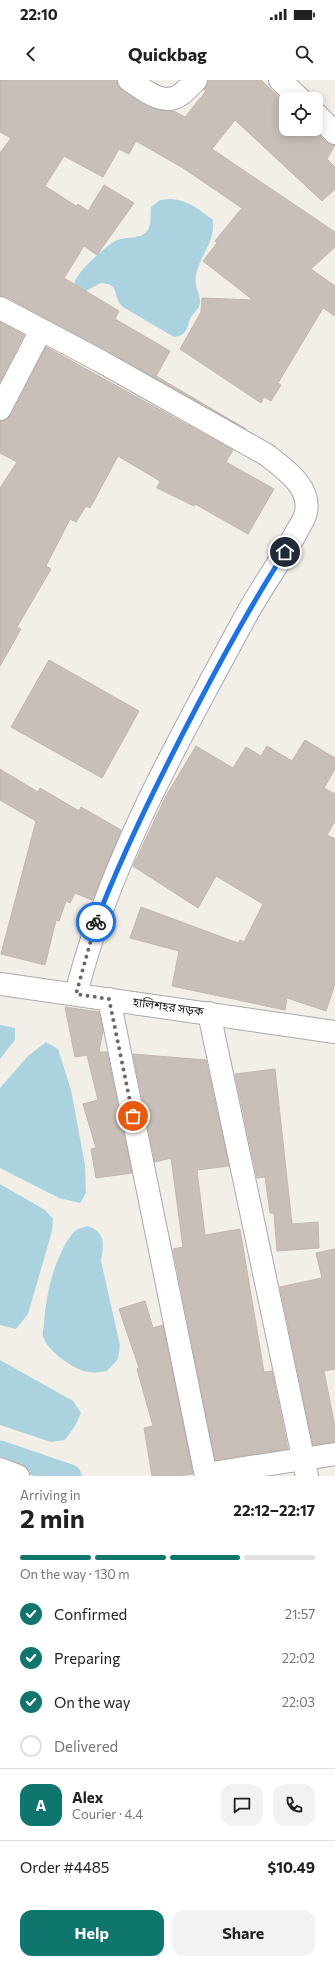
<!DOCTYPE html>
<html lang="en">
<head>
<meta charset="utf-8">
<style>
  :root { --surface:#fff; --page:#f2f2f2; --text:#202124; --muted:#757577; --line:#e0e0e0; --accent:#0f766e }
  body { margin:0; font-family:Commissioner,"Noto Sans Bengali",sans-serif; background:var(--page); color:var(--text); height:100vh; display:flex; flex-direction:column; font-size:15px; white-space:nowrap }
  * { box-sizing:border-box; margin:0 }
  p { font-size:13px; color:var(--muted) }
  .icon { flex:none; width:22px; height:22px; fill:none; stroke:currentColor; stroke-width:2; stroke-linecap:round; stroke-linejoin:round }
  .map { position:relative; height:1396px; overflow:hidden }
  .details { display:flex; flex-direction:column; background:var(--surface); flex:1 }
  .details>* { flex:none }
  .fabs { position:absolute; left:279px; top:12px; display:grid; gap:8px }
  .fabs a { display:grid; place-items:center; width:44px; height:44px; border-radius:8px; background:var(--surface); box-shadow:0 2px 10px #0003; font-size:20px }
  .pin { position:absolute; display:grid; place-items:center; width:34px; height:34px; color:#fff; margin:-17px; border:2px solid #fff; border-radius:50%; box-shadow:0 1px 4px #0007 }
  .courier { position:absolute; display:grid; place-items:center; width:40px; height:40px; margin:-20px; border:3px solid #1a73e8; border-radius:50%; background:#fff; color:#222; box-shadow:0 1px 5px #0007 }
  .head em { font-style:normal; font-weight:700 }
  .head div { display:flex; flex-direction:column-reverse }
  .head { display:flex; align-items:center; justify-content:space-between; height:68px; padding:0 20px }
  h1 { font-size:26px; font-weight:700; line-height:30px }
  .bar { display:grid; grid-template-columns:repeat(4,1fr); gap:6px 4px; align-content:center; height:48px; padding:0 20px }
  .bar i { height:5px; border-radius:3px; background:var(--line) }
  .bar .on { background:var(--accent) }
  .bar p { grid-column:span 4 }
  .line { display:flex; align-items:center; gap:10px; padding:0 20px; border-top:1px solid var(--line) }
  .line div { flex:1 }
  .round { display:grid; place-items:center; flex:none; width:42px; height:42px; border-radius:12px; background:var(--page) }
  ol { padding:0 20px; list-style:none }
  li { display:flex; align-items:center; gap:12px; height:44px }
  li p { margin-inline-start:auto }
  li .icon { padding:4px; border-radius:50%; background:var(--accent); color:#fff; stroke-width:4 }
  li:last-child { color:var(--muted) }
  li i { width:22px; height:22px; border:2px solid var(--line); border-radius:50% }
  .button { display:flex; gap:8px; margin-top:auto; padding:8px 20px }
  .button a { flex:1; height:46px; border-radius:12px; background:var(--accent); color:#fff; font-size:16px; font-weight:700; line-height:46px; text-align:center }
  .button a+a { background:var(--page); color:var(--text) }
  .status { display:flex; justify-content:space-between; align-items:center; height:28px; padding:0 20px; background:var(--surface); direction:ltr }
  .status svg { height:11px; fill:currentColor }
  header { display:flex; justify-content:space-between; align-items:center; height:52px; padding:0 20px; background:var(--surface); font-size:18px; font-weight:700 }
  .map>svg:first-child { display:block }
</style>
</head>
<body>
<div class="status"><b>22:10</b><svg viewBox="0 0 49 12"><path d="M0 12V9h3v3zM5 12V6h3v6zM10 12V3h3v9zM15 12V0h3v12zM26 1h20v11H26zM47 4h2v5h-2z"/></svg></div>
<header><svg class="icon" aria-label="back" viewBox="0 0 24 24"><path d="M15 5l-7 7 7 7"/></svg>Quickbag<svg class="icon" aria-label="search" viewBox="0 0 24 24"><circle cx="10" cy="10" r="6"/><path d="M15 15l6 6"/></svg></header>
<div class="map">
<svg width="335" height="1396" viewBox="0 0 335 1396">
  <rect width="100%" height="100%" fill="#f2efe9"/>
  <!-- water -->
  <g fill="#aad3df">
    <path d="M171,119C188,120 200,130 213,140C215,164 200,174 196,195C194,208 200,212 200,222C200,228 194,232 191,237C188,242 188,250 183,254C181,256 177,256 174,257L123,227C111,217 122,204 101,203L84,212L74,205C74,194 106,166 115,161C124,156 141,160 147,151C152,145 150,134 151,127L160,120Z"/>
    <path d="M0,945L15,948V960L0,979Z"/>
    <path d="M46,962L58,969L71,1010L85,1085L86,1113L80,1123L59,1118L0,1088V1008L28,976Z"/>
    <path d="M0,1104L45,1130L53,1139L52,1151L28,1234L16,1249L0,1245Z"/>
    <path d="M88,1146C106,1153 104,1164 101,1181L120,1265L118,1279L107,1291C101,1292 95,1293 89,1292C75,1291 46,1270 43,1256C42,1252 44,1247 44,1243C46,1215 54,1178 72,1154C76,1149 82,1147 88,1146Z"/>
    <path d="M0,1280L73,1321L81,1333L75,1346L65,1360L51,1362L0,1345Z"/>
  </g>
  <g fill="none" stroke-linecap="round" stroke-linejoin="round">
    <!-- canal -->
    <path stroke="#aad3df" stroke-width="23" d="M0,1372L70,1396"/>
  </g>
  <!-- building -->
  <g fill="#c7bfb8" stroke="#c4b6ab">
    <path d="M0,0H117L118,6L122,10L141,23L158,30L174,31L185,37L206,11L204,10L208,0H261L286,24V49H313L326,62L335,65L327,79L335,87V109L322,121L235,40L212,69L335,152V167L311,189L335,206V236L323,228L278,303L281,305L271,321L264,317L261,323L180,269L201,232L202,218L253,220L203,181L217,163L215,161L242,128L183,88L136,61L129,74L119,69L103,97L64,76L45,106L76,126L78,124L88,131L104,105L134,123L97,175L84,166L64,198L119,231L115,239L170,271L156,296L246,349L108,271L6,217L0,216V73L11,58L0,52Z"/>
    <path d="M0,242L24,255L0,302Z"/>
    <path d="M46,267L233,370L226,382L274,409L248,454L195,424L194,426L157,408L160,401L118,376L90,428L86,426L76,442L70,439L46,486L51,489L17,547L21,549L0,586V408L17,382L0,373V341L6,340L11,335Z"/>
    <path d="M49,580L139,631L102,698L11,647Z"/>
    <path d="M305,660L335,678V689L324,708L335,714V741L327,755L335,759V904L326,931L287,918L285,930L172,906L179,871L130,858L141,827L238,863L240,860L244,862L263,824L216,796L198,828L133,786L166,716L196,666L233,688L246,667L261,676L267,666L292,681Z"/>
    <path d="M0,689L38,712L40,708L79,731L81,727L121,750L92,820L75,813L70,823L66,821L59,841L56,840L45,885L1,874L36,741L0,720Z"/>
    <path d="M65,927L99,932L103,950L99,972H107L132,1093L96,1098L91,1069L96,1068L83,1024L98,1020L87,975L75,977Z"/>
    <path d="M133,974L206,980L229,1086L197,1090L205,1155L240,1149L264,1292L272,1291L288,1369L215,1380L173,1169L183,1167L171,1078L155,1082Z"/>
    <path d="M275,989L292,1144L318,1142L319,1168L277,1171L274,1133H270L265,1097L257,1098L235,994Z"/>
    <path d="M335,1169V1289L324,1291L335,1347V1362L313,1365L280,1207L322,1198L316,1173Z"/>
    <path d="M145,1221L153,1248L163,1245L193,1394L178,1396H152L144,1348L153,1346L137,1289L139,1288L119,1229Z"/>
  </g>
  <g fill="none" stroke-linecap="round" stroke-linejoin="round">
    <!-- minor casing -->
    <g stroke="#a9a9a9" stroke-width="24">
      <g id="minor">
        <path d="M129,0C143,9 163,27 180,15C186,11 191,5 196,0"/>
        <path d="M280,0L300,19"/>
        <path d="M316,34L335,53"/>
        <path d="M0,228L102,282L267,375C284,389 311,406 306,432C305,438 300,446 297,451C280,483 258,512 242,543C177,663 109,782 76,914"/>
        <path d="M0,329L41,250"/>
        <path d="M0,904L335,952"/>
        <path d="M109,919L206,1396"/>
        <path d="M209,933L307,1396"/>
        <path d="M0,1389L18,1396"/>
        <path d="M206,1394L335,1374"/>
      </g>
    </g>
    <!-- minor -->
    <use href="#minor" stroke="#fff" stroke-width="22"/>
  </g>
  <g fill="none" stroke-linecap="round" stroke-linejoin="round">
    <!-- done -->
    <path stroke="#6b6a68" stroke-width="4" stroke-dasharray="0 7.2" d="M96,842L76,914L109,919L133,1036"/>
    <!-- route -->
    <path stroke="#1a73e8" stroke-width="5" d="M96,842C124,769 159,699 195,630C223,576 252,523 285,472"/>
  </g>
  <g text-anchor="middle" stroke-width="3" stroke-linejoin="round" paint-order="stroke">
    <!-- street labels -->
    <g font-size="12" fill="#222" stroke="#fff">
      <text transform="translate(168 927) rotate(8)" y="4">হালিশহর সড়ক</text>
    </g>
  </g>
</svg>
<div class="fabs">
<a><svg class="icon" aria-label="locate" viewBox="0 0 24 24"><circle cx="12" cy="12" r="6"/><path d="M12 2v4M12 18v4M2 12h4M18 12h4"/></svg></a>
</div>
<div class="pin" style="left:133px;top:1036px;background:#ea580c"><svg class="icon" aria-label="bag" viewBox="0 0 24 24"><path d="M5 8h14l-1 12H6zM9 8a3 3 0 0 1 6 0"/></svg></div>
<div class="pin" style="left:285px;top:472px;background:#1f2937"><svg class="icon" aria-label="home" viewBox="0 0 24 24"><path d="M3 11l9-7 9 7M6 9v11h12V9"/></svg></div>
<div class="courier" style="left:96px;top:842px"><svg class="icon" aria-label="bike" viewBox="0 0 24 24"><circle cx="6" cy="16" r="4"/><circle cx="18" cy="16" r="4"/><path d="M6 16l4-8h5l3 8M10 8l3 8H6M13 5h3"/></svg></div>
</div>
<section class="details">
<div class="head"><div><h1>2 min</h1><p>Arriving in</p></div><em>22:12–22:17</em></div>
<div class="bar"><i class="on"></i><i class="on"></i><i class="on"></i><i></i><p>On the way · 130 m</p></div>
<ol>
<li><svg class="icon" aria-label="check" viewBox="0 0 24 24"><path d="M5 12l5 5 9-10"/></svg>Confirmed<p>21:57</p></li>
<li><svg class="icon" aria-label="check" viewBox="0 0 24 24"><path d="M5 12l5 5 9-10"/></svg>Preparing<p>22:02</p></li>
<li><svg class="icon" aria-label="check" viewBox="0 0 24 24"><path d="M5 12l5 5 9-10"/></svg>On the way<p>22:03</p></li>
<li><i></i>Delivered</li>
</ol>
<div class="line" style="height:72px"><b class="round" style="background:var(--accent);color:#fff">A</b><div><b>Alex</b><p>Courier · 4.4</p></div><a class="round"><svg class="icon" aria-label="chat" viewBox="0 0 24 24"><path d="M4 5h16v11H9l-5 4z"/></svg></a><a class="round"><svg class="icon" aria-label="phone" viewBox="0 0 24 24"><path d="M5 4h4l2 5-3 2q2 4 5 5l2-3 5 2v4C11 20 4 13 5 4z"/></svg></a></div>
<div class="line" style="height:52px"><div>Order #4485</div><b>$10.49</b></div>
<div class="button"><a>Help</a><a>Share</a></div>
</section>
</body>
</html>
